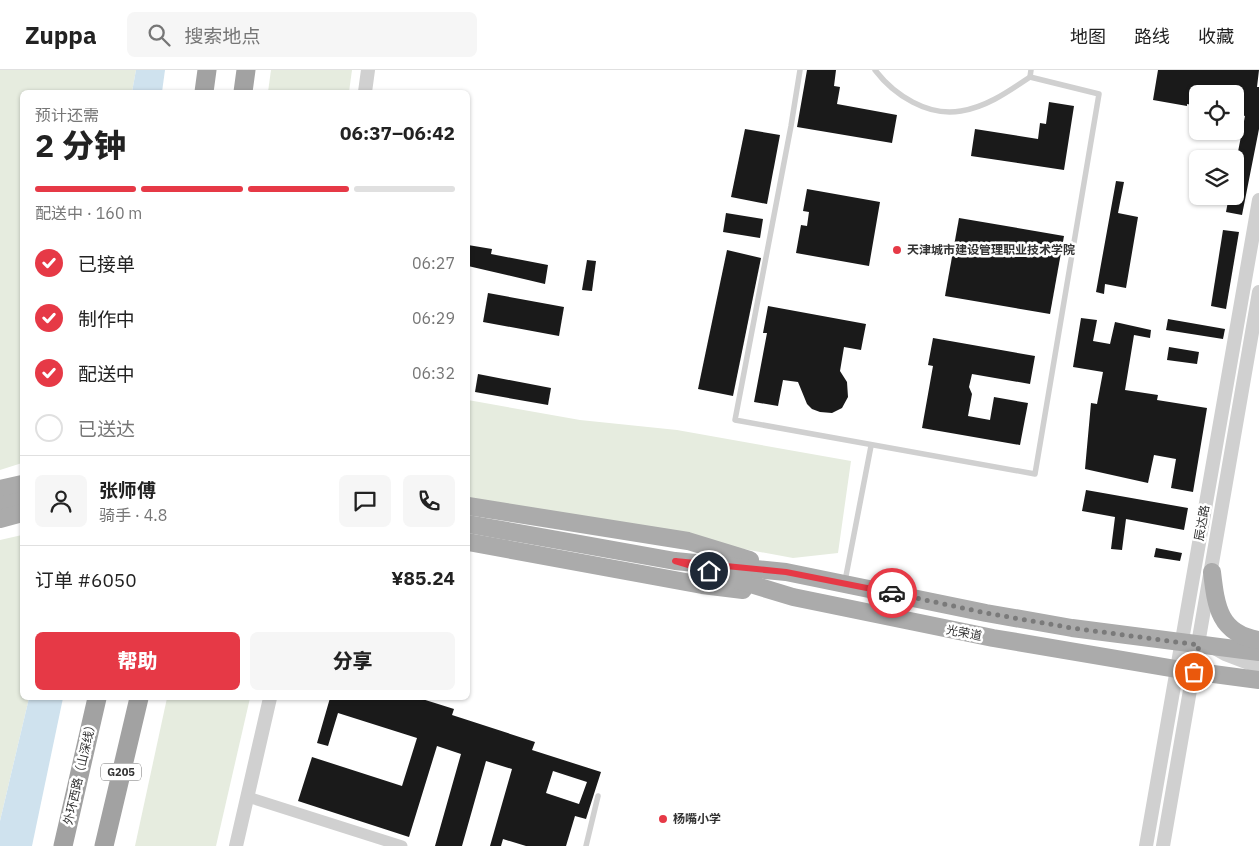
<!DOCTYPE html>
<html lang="zh">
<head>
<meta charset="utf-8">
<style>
  :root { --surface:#fff; --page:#f6f6f6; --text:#222; --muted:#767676; --line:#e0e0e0; --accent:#e63946 }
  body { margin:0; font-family:"IBM Plex Sans","Noto Sans SC",sans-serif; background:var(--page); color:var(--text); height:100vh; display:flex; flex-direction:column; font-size:19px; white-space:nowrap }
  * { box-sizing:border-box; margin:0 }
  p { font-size:16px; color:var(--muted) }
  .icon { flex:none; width:28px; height:28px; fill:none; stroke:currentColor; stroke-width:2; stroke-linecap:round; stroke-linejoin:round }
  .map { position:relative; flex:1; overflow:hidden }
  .panel { position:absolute; left:20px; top:20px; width:450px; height:610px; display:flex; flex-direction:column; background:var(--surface); border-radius:8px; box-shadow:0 1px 4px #0004 }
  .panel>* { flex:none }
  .buttons { position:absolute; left:1189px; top:15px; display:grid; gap:10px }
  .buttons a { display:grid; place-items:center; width:55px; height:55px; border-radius:8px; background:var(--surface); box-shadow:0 1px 4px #0004; font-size:25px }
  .pin { position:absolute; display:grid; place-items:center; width:42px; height:42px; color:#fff; margin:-21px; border:2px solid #fff; border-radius:50%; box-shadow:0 1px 5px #0007 }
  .courier { position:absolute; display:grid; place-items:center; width:50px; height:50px; margin:-25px; border:4px solid #e63946; border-radius:50%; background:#fff; color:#222; box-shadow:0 1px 6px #0007 }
  .overview em { font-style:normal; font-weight:800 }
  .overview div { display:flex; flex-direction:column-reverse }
  .overview { display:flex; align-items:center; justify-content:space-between; height:85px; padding:0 15px }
  h1 { font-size:32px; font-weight:800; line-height:38px }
  .bar { display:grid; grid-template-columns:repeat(4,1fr); gap:8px 5px; align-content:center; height:60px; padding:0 15px }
  .bar i { height:6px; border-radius:4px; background:var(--line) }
  .bar .active { background:var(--accent) }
  .bar p { grid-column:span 4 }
  .line { display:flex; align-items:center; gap:12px; padding:0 15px; border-top:1px solid var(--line) }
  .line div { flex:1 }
  .round { display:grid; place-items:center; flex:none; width:52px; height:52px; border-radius:8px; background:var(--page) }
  ol { padding:0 15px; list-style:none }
  li { display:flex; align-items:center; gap:15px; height:55px }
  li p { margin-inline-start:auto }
  li .icon { padding:5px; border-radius:50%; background:var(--accent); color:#fff; stroke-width:4 }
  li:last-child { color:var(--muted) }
  li i { width:28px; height:28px; border:2px solid var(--line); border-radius:50% }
  .cta { display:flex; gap:10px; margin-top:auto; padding:10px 15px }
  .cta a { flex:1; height:58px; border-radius:8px; background:var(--accent); color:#fff; font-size:20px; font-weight:800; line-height:58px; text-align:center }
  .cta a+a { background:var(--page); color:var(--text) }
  header { display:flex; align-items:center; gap:30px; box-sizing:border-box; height:70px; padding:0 25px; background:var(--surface); border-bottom:1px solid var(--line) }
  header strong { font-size:24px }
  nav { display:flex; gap:28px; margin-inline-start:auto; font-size:18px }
  .search { width:350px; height:45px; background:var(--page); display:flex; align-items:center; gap:12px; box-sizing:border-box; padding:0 18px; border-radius:8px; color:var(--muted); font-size:19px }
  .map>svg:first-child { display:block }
</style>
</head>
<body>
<header>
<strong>Zuppa</strong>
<div class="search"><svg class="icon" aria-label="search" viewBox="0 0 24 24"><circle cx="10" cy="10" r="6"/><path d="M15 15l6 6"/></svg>搜索地点</div>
<nav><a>地图</a><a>路线</a><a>收藏</a></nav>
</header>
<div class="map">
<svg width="1259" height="776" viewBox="0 0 1259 776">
  <rect width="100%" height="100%" fill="#fff"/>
  <!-- green -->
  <g fill="#e6ecdf">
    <path d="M0,0H136L132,22H22V393L0,400Z"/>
    <path d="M271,0H352L349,22H268Z"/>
    <path d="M468,330L580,350L677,360L851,391L838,483L793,488L468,428Z"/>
    <path d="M22,465V628H29L0,751V470Z"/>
    <path d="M167,628H250L216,776H135Z"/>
  </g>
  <!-- water -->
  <g fill="#cfe2ee">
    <path d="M136,0H165L162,22H132Z"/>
    <path d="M29,628H63L32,776H0V751Z"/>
  </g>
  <!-- building -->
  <g fill="#1a1a1a" fill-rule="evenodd">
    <path d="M807,0H836L834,16L840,17L837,34L897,45L892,73L797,57Z"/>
    <path d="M1158,0H1259L1257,17H1259V59L1242,145L1226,142L1229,126H1235V97L1245,46L1235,43V24H1198V36L1187,34V36L1153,30Z"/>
    <path d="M1049,32L1074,36L1064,100L971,86L975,59L1038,69L1040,53L1046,54Z"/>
    <path d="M745,59L780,65L767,134L731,127Z"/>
    <path d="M1116,111L1124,112L1118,143L1138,147L1126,218L1105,214L1104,224L1096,222Z"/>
    <path d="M807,119L880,132L869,196L796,183L801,155L807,156L809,142L803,141Z"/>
    <path d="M726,143L763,149L760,168L723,162Z"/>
    <path d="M959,148L1064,166L1050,244L945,226Z"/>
    <path d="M1223,160L1239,162L1226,239L1211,236Z"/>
    <path d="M468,175L492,179L491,184L548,195L545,214L468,196Z"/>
    <path d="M727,180L761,188L733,326L698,319Z"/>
    <path d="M587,190L596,191L592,221L582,220Z"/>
    <path d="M488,223L564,237L559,266L483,252Z"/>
    <path d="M768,236L866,254L861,280L844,277L840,301L847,312L848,327L842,338L832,343L820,342L812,339L807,334L798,312L783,310L778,336L754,332L767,263H763Z"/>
    <path d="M1081,248L1097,250L1093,271L1110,274L1115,252L1151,260L1150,268L1134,265L1125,320L1158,325L1157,330L1207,338L1193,422L1171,418L1176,389L1154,385L1148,413L1085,399L1091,333L1097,334L1103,302L1073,297Z"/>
    <path d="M1168,249L1225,259L1223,269L1166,260Z"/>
    <path d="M933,268L1035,286L1030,314L972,304L969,317L972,324L968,346L990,350L994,327L1028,333L1020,375L922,358L933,296L928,295Z"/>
    <path d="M1169,277L1199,282L1197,294L1167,290Z"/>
    <path d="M478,304L551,318L548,335L475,322Z"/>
    <path d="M1086,420L1188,438L1184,460L1126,449L1122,480L1111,479L1115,447L1082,441Z"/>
    <path d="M1156,478L1182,483L1180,491L1154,487Z"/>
    <path d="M330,628H370L378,630L379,628H419L454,639L452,645L535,672L532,680L601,702L586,749L575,746L566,776H526L503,769L501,776H490L512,699L486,691L462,776H435L461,684L437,676L409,767L298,731L312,687L402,716L417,668L338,643L328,676L317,673ZM553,701L587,712L579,734L546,723Z"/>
  </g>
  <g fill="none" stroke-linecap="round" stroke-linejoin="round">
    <!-- service -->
    <g stroke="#d0d0d0" stroke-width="5.5">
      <path d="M800,0L791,56L735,350L1035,404L1099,24L1030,7"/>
      <path d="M875,0C894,25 928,47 961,41C987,37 1009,21 1030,7L1031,0"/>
      <path d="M845,511L871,376"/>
      <path d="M586,776L598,726"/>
    </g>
    <!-- minor -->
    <path stroke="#d0d0d0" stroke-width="11" d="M248,727L402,776"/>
    <!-- tertiary -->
    <g stroke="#d0d0d0" stroke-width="14">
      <path d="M365,22L368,0"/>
      <path d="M1216,579L1225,584L1259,597"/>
      <path d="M236,776L270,628"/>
      <path d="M1146,776L1259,130"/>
      <path d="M1163,776L1259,222"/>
    </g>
    <!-- primary -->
    <g stroke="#ababab" stroke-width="18">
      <path d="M0,419L22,414"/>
      <path d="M0,436L22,431"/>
      <path d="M468,436L688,471L750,490"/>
      <path d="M0,449L22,443"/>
      <path d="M468,454L675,491L786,502L986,543L1072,558L1259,582"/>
      <path d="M468,472L702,515L743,520"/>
      <path d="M711,502L793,527L993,568L1176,599L1259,610"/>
      <path d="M1212,502C1216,536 1219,564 1259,570"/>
    </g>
    <!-- trunk -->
    <g stroke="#a2a2a2" stroke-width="19">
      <path d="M204,22L207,0"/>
      <path d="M243,22L246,0"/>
      <path d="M63,776L97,628"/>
      <path d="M104,776L139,628"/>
    </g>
  </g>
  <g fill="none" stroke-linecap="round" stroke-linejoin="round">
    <!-- done -->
    <path stroke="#7a7a7a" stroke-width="5" stroke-dasharray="0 9" d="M892,523L986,543L1072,558L1199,575L1194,602"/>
    <!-- route -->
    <path stroke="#e63946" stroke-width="6" d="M709,501L675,491L786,502L892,523"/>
  </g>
  <!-- markers -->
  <g fill="#e63946" stroke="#fff" stroke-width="2">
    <circle cx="897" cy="180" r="5"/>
    <circle cx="663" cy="749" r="5"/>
  </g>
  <g text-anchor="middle" stroke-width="5" stroke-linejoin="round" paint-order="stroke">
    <!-- shield labels -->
    <rect fill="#fff" stroke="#707070" stroke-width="1" x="101" y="693.5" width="40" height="17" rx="4"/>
    <g font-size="11" font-weight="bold" fill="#333">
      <text x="121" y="706">G205</text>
    </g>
    <!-- poi labels -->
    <g font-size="12" font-weight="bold" fill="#333" stroke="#fff" text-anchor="start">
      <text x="907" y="184">天津城市建设管理职业技术学院</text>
      <text x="673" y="753">杨嘴小学</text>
    </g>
    <!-- street labels -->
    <g font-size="12" fill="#333" stroke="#fff">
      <text transform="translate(1202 453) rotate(-80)" y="4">辰达路</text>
      <text transform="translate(964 563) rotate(11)" y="4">光荣道</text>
      <text transform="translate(80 702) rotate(-77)" y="4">外环西路（山深线）</text>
    </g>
  </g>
</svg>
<div class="buttons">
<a><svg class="icon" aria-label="locate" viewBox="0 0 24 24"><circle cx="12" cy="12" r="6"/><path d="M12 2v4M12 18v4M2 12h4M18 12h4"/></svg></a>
<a><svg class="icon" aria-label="layers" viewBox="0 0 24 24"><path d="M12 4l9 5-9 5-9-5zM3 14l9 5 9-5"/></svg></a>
</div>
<div class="pin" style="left:1194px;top:602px;background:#ea580c"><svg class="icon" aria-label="bag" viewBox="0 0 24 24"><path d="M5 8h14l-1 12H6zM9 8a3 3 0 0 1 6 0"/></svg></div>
<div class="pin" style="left:709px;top:501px;background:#1f2937"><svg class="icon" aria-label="home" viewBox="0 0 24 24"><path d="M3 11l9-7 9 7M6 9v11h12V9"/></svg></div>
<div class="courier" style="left:892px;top:523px"><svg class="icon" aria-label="car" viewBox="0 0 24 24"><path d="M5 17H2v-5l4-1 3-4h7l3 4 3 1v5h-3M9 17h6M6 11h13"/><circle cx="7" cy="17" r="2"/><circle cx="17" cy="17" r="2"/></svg></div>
<section class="panel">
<div class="overview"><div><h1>2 分钟</h1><p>预计还需</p></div><em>06:37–06:42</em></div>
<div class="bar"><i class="active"></i><i class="active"></i><i class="active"></i><i></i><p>配送中 · 160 m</p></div>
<ol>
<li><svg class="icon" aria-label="check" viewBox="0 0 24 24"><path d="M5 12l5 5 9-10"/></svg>已接单<p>06:27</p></li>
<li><svg class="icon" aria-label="check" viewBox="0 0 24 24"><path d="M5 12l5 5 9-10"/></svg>制作中<p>06:29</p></li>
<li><svg class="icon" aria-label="check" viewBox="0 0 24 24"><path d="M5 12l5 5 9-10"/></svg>配送中<p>06:32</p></li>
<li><i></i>已送达</li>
</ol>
<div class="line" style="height:90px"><a class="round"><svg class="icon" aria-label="person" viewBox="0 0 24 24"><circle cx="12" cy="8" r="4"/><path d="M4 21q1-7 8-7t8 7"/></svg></a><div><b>张师傅</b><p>骑手 · 4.8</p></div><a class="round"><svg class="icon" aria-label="chat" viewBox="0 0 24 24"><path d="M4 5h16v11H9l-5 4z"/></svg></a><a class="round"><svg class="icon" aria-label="phone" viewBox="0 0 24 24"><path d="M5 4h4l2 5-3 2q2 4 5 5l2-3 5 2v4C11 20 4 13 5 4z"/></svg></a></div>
<div class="line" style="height:65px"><div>订单 #6050</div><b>¥85.24</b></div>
<div class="cta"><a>帮助</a><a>分享</a></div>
</section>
</div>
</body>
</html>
